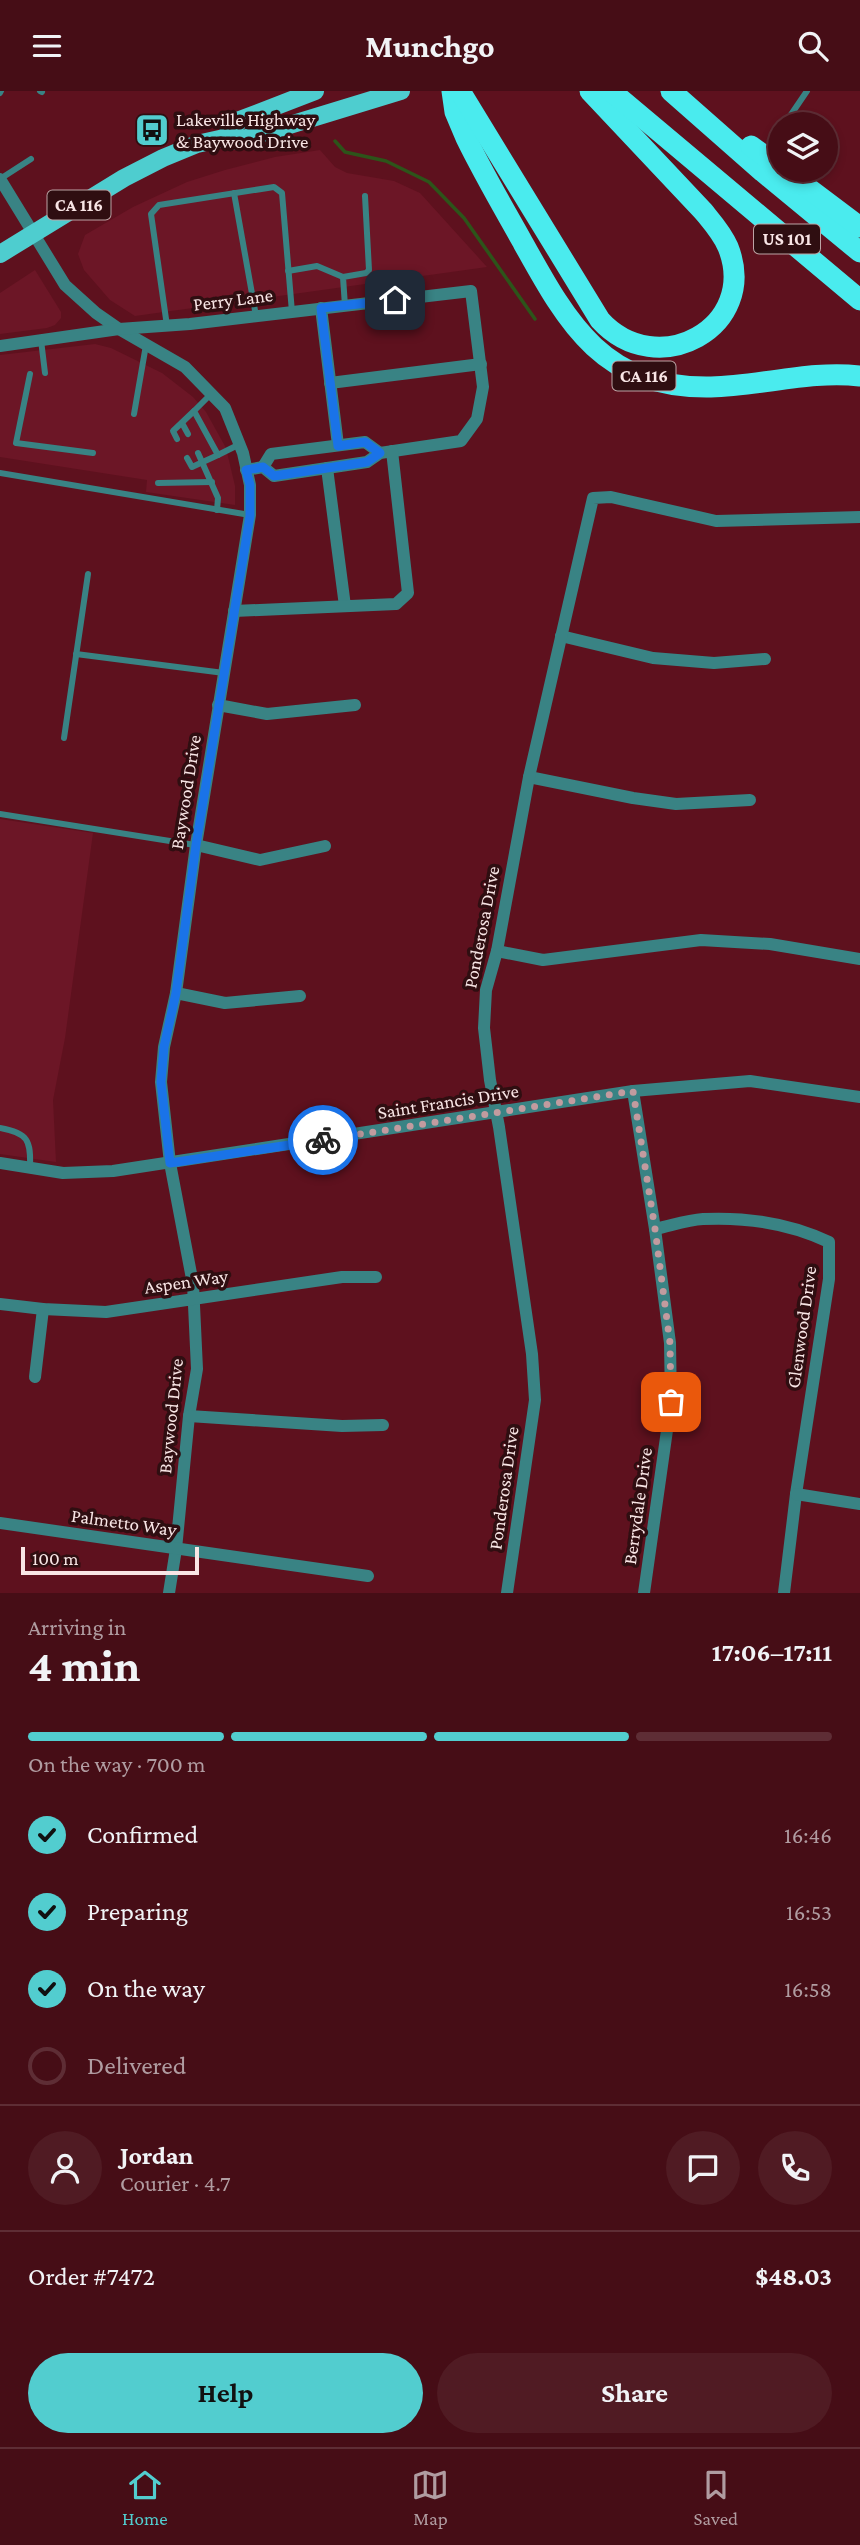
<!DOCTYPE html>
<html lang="en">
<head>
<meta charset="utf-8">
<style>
  :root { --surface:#460d16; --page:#501b23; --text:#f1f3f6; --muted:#b09ca1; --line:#5e2d35; --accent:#52cdcf }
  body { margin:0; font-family:"Crimson Pro",serif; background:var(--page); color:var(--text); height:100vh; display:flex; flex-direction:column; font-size:26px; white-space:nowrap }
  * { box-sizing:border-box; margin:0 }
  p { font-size:23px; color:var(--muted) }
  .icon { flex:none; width:38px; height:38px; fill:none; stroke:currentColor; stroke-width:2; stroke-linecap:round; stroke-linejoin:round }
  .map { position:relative; height:1502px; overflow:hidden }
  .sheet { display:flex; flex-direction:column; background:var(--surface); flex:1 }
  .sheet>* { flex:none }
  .controls { position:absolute; left:768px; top:21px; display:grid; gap:14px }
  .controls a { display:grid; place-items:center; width:70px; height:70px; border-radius:50%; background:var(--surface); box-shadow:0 4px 10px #0003,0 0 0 2px var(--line); font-size:35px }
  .scale { position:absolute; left:21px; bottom:18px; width:178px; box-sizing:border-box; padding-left:7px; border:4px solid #f8e5e5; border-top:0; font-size:19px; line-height:24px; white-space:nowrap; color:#f8e5e5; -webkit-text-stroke:5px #2f0e11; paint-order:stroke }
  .pin { position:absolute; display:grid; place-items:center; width:60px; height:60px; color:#fff; margin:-30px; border-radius:14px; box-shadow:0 4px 10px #0006 }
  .courier { position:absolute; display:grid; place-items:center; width:70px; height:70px; margin:-35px; border:5px solid #1a73e8; border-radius:50%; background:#fff; color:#222; box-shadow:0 2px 9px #0007 }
  .summary em { font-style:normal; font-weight:700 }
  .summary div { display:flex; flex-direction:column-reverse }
  .summary { display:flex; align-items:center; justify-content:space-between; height:119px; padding:0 28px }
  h1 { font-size:46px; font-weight:700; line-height:52px }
  .bar { display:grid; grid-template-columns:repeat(4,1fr); gap:10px 7px; align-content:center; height:84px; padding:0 28px }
  .bar i { height:9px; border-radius:5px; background:var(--line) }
  .bar .current { background:var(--accent) }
  .bar p { grid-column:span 4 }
  .line { display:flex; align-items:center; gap:18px; padding:0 28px; border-top:2px solid var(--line) }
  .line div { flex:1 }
  .round { display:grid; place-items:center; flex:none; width:74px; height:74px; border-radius:37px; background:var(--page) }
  ol { padding:0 28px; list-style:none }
  li { display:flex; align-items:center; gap:21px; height:77px }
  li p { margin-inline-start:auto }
  li .icon { padding:7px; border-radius:50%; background:var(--accent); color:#111; stroke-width:4 }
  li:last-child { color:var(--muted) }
  li i { width:38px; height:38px; border:4px solid var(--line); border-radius:50% }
  .button { display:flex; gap:14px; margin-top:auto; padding:14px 28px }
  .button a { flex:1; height:80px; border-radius:42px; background:var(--accent); color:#111; font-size:28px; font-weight:700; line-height:80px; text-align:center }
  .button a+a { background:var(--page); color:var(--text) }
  header { display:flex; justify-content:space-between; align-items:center; height:91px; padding:0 28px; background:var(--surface); font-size:32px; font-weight:700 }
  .tabs { display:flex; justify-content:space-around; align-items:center; height:98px; border-top:2px solid var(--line); background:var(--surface); font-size:19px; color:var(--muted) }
  .tabs a { display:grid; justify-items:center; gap:4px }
  .tabs .current { color:var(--accent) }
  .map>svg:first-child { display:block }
</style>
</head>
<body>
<header><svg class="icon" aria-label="menu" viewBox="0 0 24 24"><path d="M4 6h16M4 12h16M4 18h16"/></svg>Munchgo<svg class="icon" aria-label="search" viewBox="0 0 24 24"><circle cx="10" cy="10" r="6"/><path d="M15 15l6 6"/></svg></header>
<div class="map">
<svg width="860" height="1502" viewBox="0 0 860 1502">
  <rect width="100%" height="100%" fill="#5e111e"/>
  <!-- built -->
  <g fill="#6c1626">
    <path d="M320,59L335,76L347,82L394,90L420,102L487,176L135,225L110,209L84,179L78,163L85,144L133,116L187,91L225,79L275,66Z"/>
    <path d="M35,179L61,221V227L55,234L47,237L0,243V202Z"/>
    <path d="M95,253L111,257L162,282L193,306L206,321L226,357L235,395V414L146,401L147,389L0,366V264Z"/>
    <path d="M0,728L93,742L65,947L53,1009L56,1071L0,1063Z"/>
  </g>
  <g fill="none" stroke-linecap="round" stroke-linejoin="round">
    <!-- stream -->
    <path stroke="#2d541a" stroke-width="3.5" d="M335,50L345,61L386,70L429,91L464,127L535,228"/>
    <!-- lane -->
    <g stroke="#398384" stroke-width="6">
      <path d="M40,0L42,1"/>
      <path d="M0,2L1,0"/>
      <path d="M788,28L807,0"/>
      <path d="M0,88L31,68"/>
      <path d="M234,102L256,225"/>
      <path d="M288,180L317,175L343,186"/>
      <path d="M345,215L343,186L366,182L369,179L365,105"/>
      <path d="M167,235L151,123L159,114L274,96L282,102L292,221"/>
      <path d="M41,249L45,282"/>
      <path d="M30,283L16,352L93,362"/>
      <path d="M211,303L194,320L218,364L240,353"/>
      <path d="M134,323L146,254"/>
      <path d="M182,332L188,343"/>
      <path d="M177,348L173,340L194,320"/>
      <path d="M198,362L218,407L217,419"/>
      <path d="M187,367L192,376L218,364"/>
      <path d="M0,382L250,424"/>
      <path d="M158,392L212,391"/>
      <path d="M76,563L224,582"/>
      <path d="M64,647L88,483"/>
      <path d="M0,723L195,754"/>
      <path d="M0,1037C28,1042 31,1049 30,1077"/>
    </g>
    <!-- street -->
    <g stroke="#398384" stroke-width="12">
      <path d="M0,88L65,194L96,222L119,238L185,276L225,317L243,362L250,394V424L196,754L176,902L164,956L161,991L170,1072L193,1193L197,1278L189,1325L176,1458L169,1502"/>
      <path d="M321,217L338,354"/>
      <path d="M0,255L119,238L190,233L471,200L483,296L477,328L461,350L380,362L367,371L274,385L263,376L246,379"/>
      <path d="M330,292L481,273"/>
      <path d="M263,376L271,363L365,351L380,362"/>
      <path d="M327,377L345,515"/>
      <path d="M234,520L396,513L408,502L392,360"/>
      <path d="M561,545L653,567L714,572L765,568"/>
      <path d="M218,614L267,623L355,614"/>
      <path d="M529,686L633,707L676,713L750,709"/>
      <path d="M196,754L260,769L325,755"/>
      <path d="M497,860L543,869L701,849L770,853L860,868"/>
      <path d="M176,902L225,912L300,905"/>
      <path d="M633,1000L655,1138L670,1252L671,1311L644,1502"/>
      <path d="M0,1072L63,1082L113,1080L633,1000L750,990L860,1006"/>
      <path d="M655,1138C670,1135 687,1129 703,1128C746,1126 791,1133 829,1151V1188L796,1403L784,1502"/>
      <path d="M0,1213L43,1218L106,1221L342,1186H376"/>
      <path d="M35,1286L43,1218"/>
      <path d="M189,1325L342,1335L383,1334"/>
      <path d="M796,1403L860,1413"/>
      <path d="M0,1432L368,1485"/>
      <path d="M507,1502L535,1309L532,1263L499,1036L490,989L484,937L486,899L497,860L529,686L593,407L611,406L716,430L860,426"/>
    </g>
    <!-- primary -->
    <g stroke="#4ecdcf" stroke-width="18">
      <path d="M224,47L240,29L315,0"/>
      <path d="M0,163L124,87L163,67L197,53L224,47L237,50L401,0"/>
    </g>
    <!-- highway -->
    <g stroke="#4aebee" stroke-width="21">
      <path d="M452,0L455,21L466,47C483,82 503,116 522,150C568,233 603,298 711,296C761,295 811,279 860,285"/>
      <path d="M460,0L600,229C657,292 760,236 728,156C722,142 712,131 703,120L590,0"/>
      <path d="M611,0L860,209"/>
      <path d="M671,0L763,81L860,161"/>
      <path d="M751,55L780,76"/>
      <path d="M784,79L860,136"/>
    </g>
  </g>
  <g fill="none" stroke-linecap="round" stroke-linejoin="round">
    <!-- done -->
    <path stroke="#c29b9f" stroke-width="7" stroke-dasharray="0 12.6" d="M323,1049L633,1000L655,1138L670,1252L671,1311"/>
    <!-- route -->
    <path stroke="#1a73e8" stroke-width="9" d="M323,1049L170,1072L161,991L164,956L176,902L196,754L250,425V394L246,379L263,376L274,385L367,371L380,362L365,351L338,355L321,217L395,209"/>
  </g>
  <!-- icons -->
  <defs>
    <g id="bus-square" transform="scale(1.75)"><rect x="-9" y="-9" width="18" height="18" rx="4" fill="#52cdcf" stroke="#2f0e11"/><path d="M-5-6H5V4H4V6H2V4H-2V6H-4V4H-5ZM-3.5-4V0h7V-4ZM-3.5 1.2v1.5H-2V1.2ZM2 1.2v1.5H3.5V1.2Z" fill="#111"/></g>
  </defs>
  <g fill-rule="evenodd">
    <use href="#bus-square" x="152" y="39"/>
  </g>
  <g text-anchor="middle" stroke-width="7" stroke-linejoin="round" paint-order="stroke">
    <!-- shield labels -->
    <g fill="#2f0e11" stroke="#bca4a5" stroke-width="2">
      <rect x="47.5" y="99.5" width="63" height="29" rx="5"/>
      <rect x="754" y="133.5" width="66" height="29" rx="5"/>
      <rect x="612.5" y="270.5" width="63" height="29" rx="5"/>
    </g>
    <g font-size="18" font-weight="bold" fill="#f8e5e5">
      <text x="79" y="120">CA 116</text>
      <text x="787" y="154">US 101</text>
      <text x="644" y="291">CA 116</text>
    </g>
    <!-- poi labels -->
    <g font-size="19" fill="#f8e5e5" stroke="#2f0e11" text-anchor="start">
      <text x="176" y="35">Lakeville Highway<tspan x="176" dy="22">&amp; Baywood Drive</tspan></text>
    </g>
    <!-- street labels -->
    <g font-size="19" fill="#f8e5e5" stroke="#2f0e11">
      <text transform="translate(233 208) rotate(-7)" y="7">Perry Lane</text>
      <text transform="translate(185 701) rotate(-81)" y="7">Baywood Drive</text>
      <text transform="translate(481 836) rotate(-79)" y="7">Ponderosa Drive</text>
      <text transform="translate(448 1010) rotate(-9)" y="7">Saint Francis Drive</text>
      <text transform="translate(186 1190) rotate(-8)" y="7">Aspen Way</text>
      <text transform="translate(801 1236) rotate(-82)" y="7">Glenwood Drive</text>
      <text transform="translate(170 1325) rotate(-84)" y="7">Baywood Drive</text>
      <text transform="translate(503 1397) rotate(-82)" y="7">Ponderosa Drive</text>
      <text transform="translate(637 1415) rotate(-82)" y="7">Berrydale Drive</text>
      <text transform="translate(124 1431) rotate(8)" y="7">Palmetto Way</text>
    </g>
  </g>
</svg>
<div class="controls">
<a><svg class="icon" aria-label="layers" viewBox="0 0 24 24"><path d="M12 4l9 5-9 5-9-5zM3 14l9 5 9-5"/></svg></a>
</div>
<div class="scale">100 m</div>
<div class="pin" style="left:671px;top:1311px;background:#ea580c"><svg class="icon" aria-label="bag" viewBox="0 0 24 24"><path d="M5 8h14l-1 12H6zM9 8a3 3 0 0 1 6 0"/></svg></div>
<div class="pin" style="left:395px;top:209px;background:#1f2937"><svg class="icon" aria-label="home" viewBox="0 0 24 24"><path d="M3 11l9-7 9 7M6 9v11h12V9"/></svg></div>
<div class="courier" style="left:323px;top:1049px"><svg class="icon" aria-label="bike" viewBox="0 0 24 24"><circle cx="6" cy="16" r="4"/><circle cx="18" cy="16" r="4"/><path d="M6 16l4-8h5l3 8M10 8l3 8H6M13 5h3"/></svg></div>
</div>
<section class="sheet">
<div class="summary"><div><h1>4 min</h1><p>Arriving in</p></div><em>17:06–17:11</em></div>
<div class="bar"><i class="current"></i><i class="current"></i><i class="current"></i><i></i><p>On the way · 700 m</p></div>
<ol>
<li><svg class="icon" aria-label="check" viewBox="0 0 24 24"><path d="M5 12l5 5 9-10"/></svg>Confirmed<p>16:46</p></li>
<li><svg class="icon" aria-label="check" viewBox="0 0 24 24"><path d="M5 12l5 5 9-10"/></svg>Preparing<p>16:53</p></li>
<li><svg class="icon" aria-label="check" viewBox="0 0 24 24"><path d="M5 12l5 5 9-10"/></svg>On the way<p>16:58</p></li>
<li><i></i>Delivered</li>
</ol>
<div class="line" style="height:126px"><a class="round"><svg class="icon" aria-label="person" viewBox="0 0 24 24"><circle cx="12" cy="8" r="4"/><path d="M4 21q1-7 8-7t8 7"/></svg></a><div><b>Jordan</b><p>Courier · 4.7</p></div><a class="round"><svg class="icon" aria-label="chat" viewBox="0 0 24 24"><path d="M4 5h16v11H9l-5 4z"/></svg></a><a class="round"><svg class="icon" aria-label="phone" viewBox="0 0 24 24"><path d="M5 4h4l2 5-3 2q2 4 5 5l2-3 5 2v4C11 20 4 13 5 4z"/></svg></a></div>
<div class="line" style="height:91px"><div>Order #7472</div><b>$48.03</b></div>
<div class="button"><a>Help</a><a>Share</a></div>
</section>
<nav class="tabs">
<a class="current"><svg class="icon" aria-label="home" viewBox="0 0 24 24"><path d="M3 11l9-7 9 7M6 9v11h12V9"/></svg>Home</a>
<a><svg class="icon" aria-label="map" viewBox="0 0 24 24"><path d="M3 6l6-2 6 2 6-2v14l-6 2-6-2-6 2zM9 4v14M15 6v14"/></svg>Map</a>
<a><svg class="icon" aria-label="saved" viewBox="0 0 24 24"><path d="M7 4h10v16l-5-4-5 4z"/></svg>Saved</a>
</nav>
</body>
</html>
